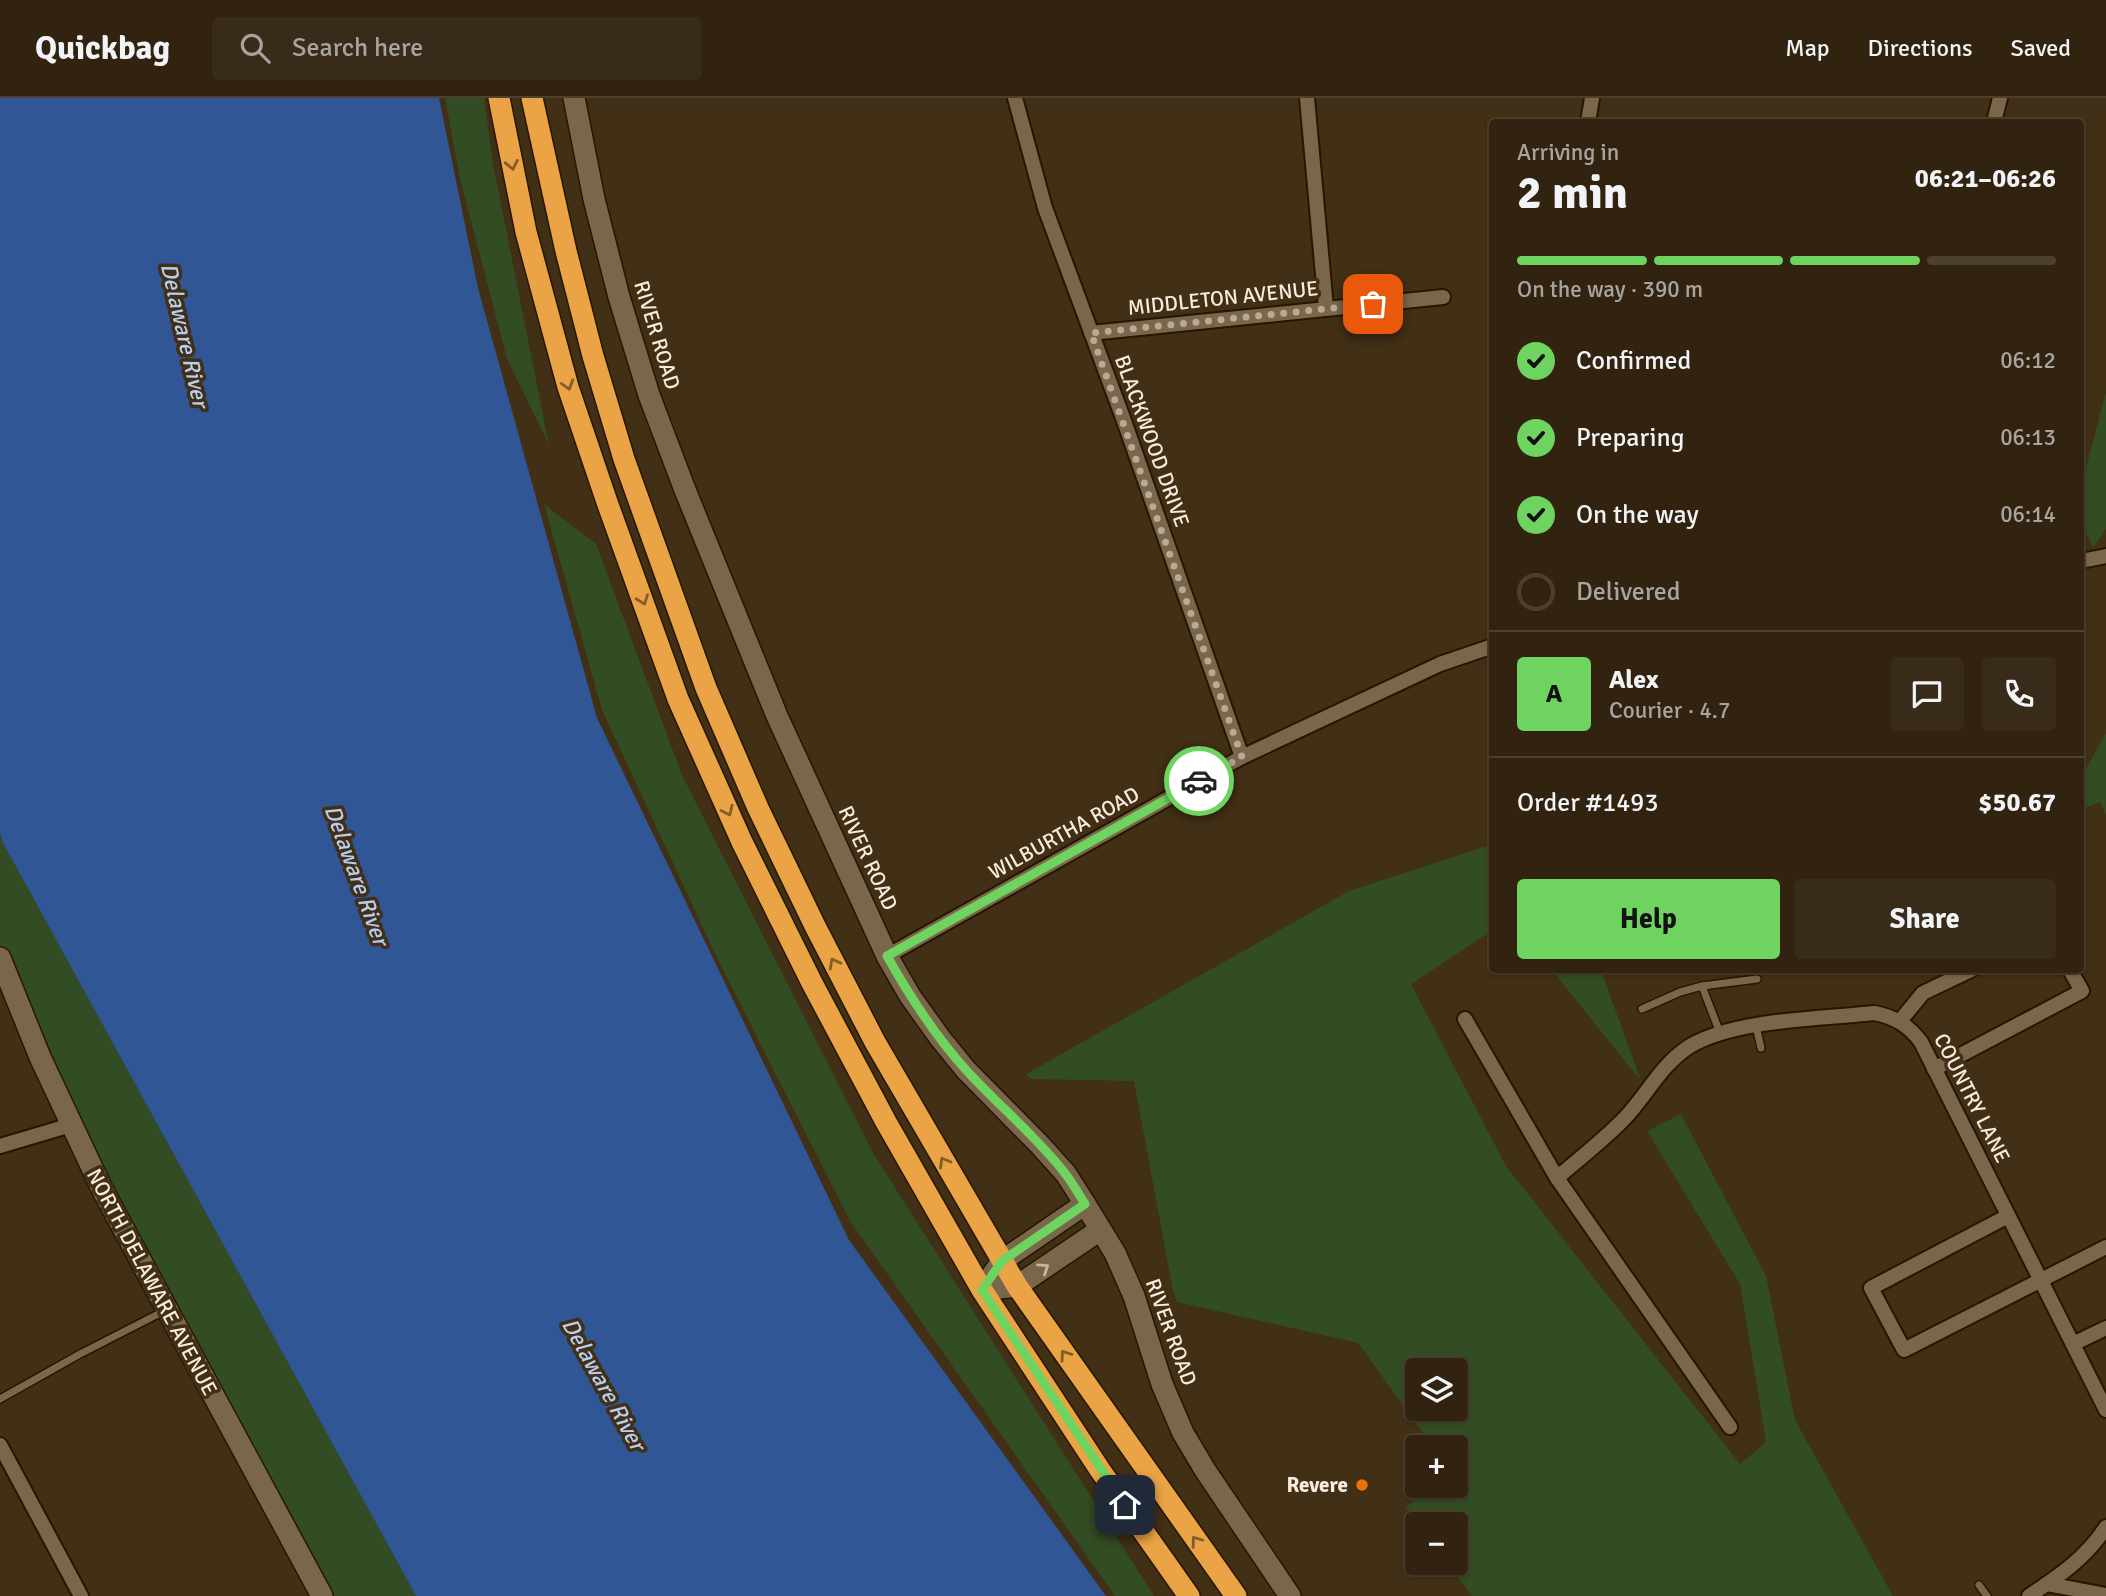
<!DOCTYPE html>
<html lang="en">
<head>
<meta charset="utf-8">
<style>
  :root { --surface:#312310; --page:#392b19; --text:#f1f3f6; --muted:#a8a49f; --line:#4c4030; --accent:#6fd360 }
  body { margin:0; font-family:Signika,sans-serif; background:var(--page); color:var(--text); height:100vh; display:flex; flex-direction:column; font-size:26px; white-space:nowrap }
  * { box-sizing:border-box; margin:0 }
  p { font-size:23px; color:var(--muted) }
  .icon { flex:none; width:38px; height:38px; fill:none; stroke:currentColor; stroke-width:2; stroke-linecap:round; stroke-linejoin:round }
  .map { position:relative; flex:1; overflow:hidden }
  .side { position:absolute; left:1489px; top:21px; width:595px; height:854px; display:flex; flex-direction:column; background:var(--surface); border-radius:7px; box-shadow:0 2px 5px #0004,0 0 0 2px var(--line) }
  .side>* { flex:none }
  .buttons { position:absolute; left:1405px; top:1260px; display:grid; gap:14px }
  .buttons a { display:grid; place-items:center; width:63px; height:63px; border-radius:7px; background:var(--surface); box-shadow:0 2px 5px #0004,0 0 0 2px var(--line); font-size:35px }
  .pin { position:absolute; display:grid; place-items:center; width:60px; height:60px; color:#fff; margin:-30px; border-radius:14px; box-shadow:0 4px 10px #0006 }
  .courier { position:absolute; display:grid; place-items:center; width:70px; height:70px; margin:-35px; border:5px solid #6fd360; border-radius:50%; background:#fff; color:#222; box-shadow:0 2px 9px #0007 }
  .head em { font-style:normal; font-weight:700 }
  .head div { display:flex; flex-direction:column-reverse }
  .head { display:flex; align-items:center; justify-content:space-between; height:119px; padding:0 28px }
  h1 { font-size:46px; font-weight:700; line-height:52px }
  .bar { display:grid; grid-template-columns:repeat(4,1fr); gap:10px 7px; align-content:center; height:84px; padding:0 28px }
  .bar i { height:9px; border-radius:5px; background:var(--line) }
  .bar .on { background:var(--accent) }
  .bar p { grid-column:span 4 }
  .line { display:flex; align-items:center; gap:18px; padding:0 28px; border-top:2px solid var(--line) }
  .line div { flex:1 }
  .round { display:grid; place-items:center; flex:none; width:74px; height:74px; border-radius:7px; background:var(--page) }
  ol { padding:0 28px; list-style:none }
  li { display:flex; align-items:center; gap:21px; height:77px }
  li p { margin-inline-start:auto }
  li .icon { padding:7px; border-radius:50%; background:var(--accent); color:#111; stroke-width:4 }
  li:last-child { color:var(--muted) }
  li i { width:38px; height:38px; border:4px solid var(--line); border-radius:50% }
  .action { display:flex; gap:14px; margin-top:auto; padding:14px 28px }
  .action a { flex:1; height:80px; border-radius:7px; background:var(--accent); color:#111; font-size:28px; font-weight:700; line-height:80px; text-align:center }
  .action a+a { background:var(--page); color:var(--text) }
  header { display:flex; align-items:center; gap:42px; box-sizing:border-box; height:98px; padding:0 35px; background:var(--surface); border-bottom:2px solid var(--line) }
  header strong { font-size:33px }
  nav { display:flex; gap:38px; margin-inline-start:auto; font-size:24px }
  .search { width:490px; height:63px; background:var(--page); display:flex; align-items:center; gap:18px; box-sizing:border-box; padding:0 24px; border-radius:7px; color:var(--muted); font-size:26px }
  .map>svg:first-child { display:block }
</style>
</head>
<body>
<header>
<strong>Quickbag</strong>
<div class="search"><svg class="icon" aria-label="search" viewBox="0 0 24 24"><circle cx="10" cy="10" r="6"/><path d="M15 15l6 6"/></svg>Search here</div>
<nav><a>Map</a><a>Directions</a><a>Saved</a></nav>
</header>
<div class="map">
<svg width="2106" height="1498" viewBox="0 0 2106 1498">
  <rect width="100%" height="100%" fill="#412f16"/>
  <!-- green -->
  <g fill="#324c23" fill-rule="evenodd">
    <path d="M445,0H484L493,66L549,347L507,261L460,81Z"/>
    <path d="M2106,294V431L2093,450L2081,424V389Z"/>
    <path d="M544,406L596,446L682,677L873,1055L1154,1498H1115L850,1123L718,862L602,612Z"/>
    <path d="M2106,635V717L2100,704L2081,711V670L2087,669Z"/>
    <path d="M0,735L3,745L416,1498H322L71,1027L0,860Z"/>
    <path d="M1493,746V832L1411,886L1506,1068L1740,1366L1766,1344L1740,1186L1647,1033L1681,1016L1766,1178L1795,1322L1893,1498H1472L1447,1465H1456V1426H1419L1406,1409L1435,1388H1456V1349H1433L1358,1245L1177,1204L1173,1193L1134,983L1031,981L1026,976L1349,793ZM1418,1272H1456V1311H1418Z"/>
    <path d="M1552,872H1601L1641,983Z"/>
  </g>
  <!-- water -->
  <path fill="#305696" d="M0,0H439L478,190L597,620L849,1142L1106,1498H416L3,745L0,735Z"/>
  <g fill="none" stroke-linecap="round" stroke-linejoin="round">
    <!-- lane casing -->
    <g stroke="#271700" stroke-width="10">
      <g id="lane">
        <path d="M1702,888L1720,935"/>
        <path d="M1642,911L1680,894L1702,888L1757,881"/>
        <path d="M1756,928L1761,950"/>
        <path d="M0,1301L80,1256L166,1212"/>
        <path d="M1979,1487L1987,1498"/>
      </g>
    </g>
    <!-- street casing -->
    <g stroke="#271700" stroke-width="18">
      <g id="street">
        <path d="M1015,0L1045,110L1123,320L1242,659"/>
        <path d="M1307,0L1326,210"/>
        <path d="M1588,24L1592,0"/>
        <path d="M1994,24L2000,0"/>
        <path d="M1091,235L1443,199"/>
        <path d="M2081,463L2106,458"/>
        <path d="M887,858L1242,659L1440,566L1493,548"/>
        <path d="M1465,921L1557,1080L1730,1329"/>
        <path d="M1900,923L1923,895L1971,872"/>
        <path d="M1934,971L2082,893L2070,872"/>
        <path d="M0,1048L71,1027"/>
        <path d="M1557,1080C1579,1061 1602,1043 1622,1023C1646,999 1660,967 1690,948C1735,921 1821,921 1874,915C1895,919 1908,927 1921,944L2106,1312"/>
        <path d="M2008,1118L1871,1190L1904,1252L2106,1149"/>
        <path d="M2073,1246L2106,1230"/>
        <path d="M0,1347L81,1498"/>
        <path d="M2047,1486L2106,1497"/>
        <path d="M2029,1498C2059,1478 2086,1460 2106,1429"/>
      </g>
    </g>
    <!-- secondary casing -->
    <g stroke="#271700" stroke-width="24">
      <g id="secondary">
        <path d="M574,0L594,101L619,199L649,297L685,392L777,618L887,858L910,898L940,940L966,972L1040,1047L1066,1076L1085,1106L1115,1155L1134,1198L1162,1286L1183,1335L1205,1372L1290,1498"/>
        <path d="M0,860L40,959L102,1091L322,1498"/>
        <path d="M982,1192L1002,1163L1085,1106"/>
        <path d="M982,1192L1017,1188L1100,1132"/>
      </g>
    </g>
    <!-- highway casing -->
    <g stroke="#271700" stroke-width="24">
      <g id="highway">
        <path d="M499,0L526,134L568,289L607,404L678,601L742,744L812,885L886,1024L982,1192L1100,1372L1189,1498"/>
        <path d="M532,0L566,153L593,258L624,361L706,590L758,710L815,828L875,944L1017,1188L1236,1498"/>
      </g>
    </g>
    <!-- lane -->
    <use href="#lane" stroke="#7a664b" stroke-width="7"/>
    <!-- street -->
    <use href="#street" stroke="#7a664b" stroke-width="14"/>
    <!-- secondary -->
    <use href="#secondary" stroke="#7a664b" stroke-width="21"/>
    <!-- highway -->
    <use href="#highway" stroke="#eaa345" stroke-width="21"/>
  </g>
  <!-- one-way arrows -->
  <defs><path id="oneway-chevron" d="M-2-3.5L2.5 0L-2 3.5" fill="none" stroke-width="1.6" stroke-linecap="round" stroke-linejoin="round" transform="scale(1.75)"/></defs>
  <g stroke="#855d29">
    <use href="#oneway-chevron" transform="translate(512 67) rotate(78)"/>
    <use href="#oneway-chevron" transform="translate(568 287) rotate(73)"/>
    <use href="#oneway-chevron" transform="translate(643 502) rotate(70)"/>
    <use href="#oneway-chevron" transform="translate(728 713) rotate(65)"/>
    <use href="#oneway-chevron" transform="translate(834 865) rotate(-118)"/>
    <use href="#oneway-chevron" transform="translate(944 1064) rotate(-120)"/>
    <use href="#oneway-chevron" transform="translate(1065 1257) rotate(-125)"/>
    <use href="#oneway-chevron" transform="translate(1196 1443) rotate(-126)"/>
  </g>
  <use stroke="#c5b6a3" href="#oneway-chevron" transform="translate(1044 1170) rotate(-34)"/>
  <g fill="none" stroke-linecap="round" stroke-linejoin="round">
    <!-- done -->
    <path stroke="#b7aa97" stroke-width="7" stroke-dasharray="0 12.6" d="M1199,683L1242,659L1091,235L1373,206"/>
    <!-- route -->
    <path stroke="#6fd360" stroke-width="9" d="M1125,1407L982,1192L1002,1163L1085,1106C1078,1095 1072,1084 1064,1074C1035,1037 999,1008 967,973C935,938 910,899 887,858L1199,683"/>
  </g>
  <!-- markers -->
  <circle fill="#e8710a" stroke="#412f16" stroke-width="2.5" cx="1362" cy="1387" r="7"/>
  <g text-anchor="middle" stroke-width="7" stroke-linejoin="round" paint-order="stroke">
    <!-- street labels -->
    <g font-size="21" fill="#f7ecdd" stroke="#412f16">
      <text transform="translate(1223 200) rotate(-6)" y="7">MIDDLETON AVENUE</text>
      <text transform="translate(657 237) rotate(73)" y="7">RIVER ROAD</text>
      <text transform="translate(1152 343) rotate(70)" y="7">BLACKWOOD DRIVE</text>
      <text transform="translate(1064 735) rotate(-29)" y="7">WILBURTHA ROAD</text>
      <text transform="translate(868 760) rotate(65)" y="7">RIVER ROAD</text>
      <text transform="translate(1972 1000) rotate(63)" y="7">COUNTRY LANE</text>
      <text transform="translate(152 1184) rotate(62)" y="7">NORTH DELAWARE AVENUE</text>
      <text transform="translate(1171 1234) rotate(70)" y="7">RIVER ROAD</text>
    </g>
    <!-- poi labels -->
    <g font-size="21" font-weight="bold" fill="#f7ecdd" stroke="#412f16" text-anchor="end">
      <text x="1348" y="1394">Revere</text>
    </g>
    <!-- water labels -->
    <g font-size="23" font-style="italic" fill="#b7cdf2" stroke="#412f16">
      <text transform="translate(185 237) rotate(77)" y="8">Delaware River</text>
      <text transform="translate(357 777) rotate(70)" y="8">Delaware River</text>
      <text transform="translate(604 1286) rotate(61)" y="8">Delaware River</text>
    </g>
  </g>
</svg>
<div class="buttons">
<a><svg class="icon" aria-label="layers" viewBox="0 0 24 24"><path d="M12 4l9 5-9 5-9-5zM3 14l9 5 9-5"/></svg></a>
<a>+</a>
<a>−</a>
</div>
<div class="pin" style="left:1373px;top:206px;background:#ea580c"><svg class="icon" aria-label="bag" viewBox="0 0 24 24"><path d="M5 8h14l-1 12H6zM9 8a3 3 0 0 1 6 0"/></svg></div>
<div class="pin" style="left:1125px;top:1407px;background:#1f2937"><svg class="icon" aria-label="home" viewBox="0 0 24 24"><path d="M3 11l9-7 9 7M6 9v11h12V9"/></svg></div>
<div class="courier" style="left:1199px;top:683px"><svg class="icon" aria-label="car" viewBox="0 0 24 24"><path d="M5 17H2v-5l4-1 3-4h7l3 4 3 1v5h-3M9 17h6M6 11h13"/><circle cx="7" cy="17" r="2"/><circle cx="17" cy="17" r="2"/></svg></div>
<section class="side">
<div class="head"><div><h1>2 min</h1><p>Arriving in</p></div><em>06:21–06:26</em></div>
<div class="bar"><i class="on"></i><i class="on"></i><i class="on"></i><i></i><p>On the way · 390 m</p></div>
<ol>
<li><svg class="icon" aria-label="check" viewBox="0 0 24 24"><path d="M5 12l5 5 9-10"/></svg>Confirmed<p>06:12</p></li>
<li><svg class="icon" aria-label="check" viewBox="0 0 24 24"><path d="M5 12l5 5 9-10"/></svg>Preparing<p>06:13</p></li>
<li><svg class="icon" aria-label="check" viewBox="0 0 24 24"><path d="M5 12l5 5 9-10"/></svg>On the way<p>06:14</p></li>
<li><i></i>Delivered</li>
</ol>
<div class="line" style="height:126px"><b class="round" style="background:var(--accent);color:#111">A</b><div><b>Alex</b><p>Courier · 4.7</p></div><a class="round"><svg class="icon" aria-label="chat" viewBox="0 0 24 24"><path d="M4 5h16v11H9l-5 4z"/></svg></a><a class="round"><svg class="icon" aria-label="phone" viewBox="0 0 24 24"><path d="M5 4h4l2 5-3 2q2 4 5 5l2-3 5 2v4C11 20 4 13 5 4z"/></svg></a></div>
<div class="line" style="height:91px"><div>Order #1493</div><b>$50.67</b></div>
<div class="action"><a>Help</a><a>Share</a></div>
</section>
</div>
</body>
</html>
